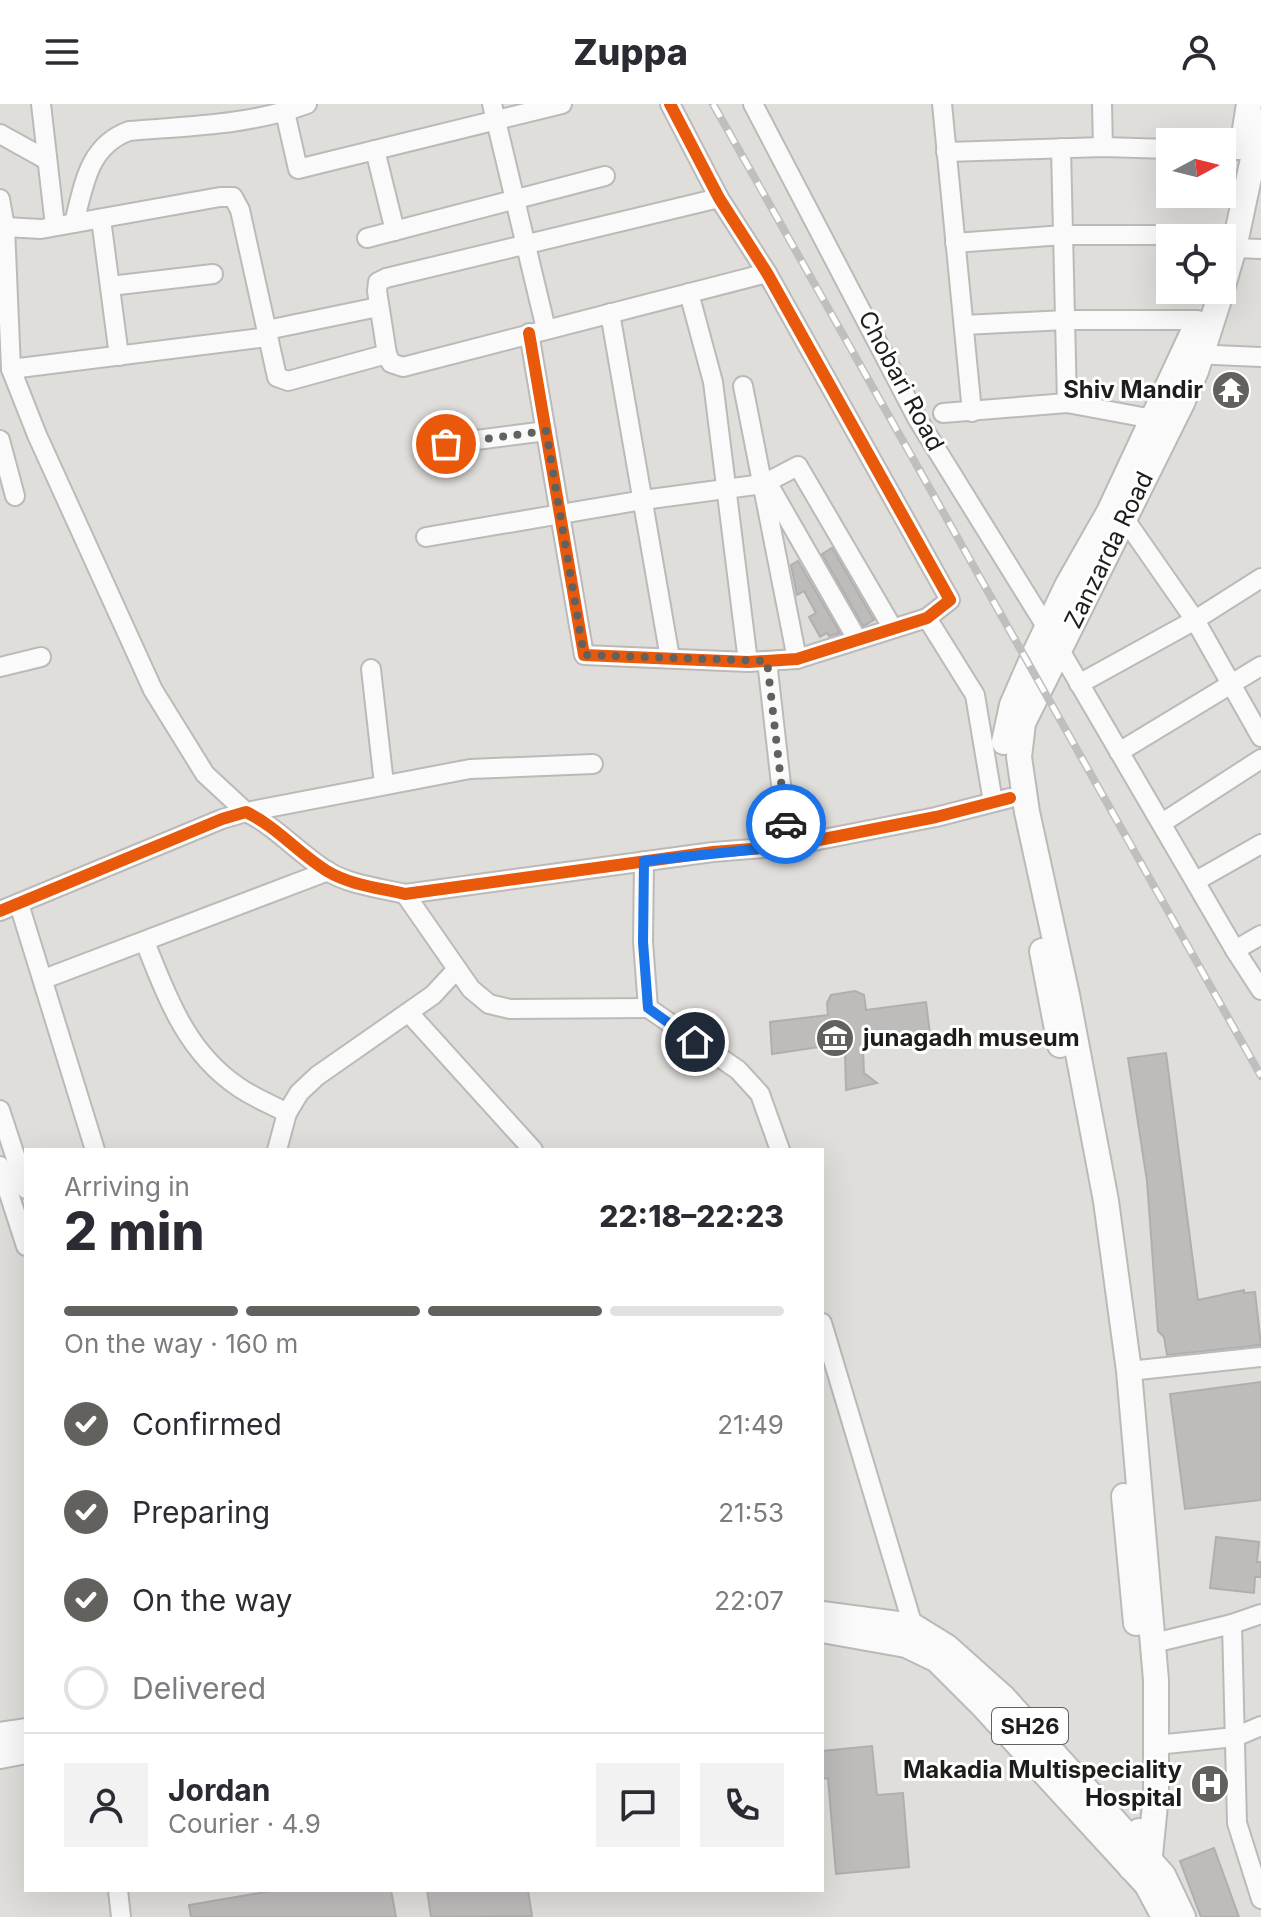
<!DOCTYPE html>
<html lang="en">
<head>
<meta charset="utf-8">
<style>
  :root { --surface:#fff; --page:#f2f2f3; --text:#2b2b33; --muted:#7c7c81; --line:#e1e1e2; --accent:#62615e }
  body { margin:0; font-family:Inter,sans-serif; background:var(--page); color:var(--text); height:100vh; display:flex; flex-direction:column; font-size:30px; white-space:nowrap }
  * { box-sizing:border-box; margin:0 }
  p { font-size:26px; color:var(--muted) }
  .icon { flex:none; width:44px; height:44px; fill:none; stroke:currentColor; stroke-width:2; stroke-linecap:round; stroke-linejoin:round }
  .map { position:relative; flex:1; overflow:hidden }
  .drawer { position:absolute; left:24px; top:1044px; width:800px; height:744px; display:flex; flex-direction:column; background:var(--surface); border-radius:0px; box-shadow:0 8px 32px #0002 }
  .drawer>* { flex:none }
  .needle { width:52px; rotate:83deg }
  .buttons { position:absolute; left:1156px; top:24px; display:grid; gap:16px }
  .buttons a { display:grid; place-items:center; width:80px; height:80px; border-radius:0px; background:var(--surface); box-shadow:0 8px 32px #0002; font-size:40px }
  .pin { position:absolute; display:grid; place-items:center; width:68px; height:68px; color:#fff; margin:-34px; border:4px solid #fff; border-radius:50%; box-shadow:0 2px 8px #0007 }
  .courier { position:absolute; display:grid; place-items:center; width:80px; height:80px; margin:-40px; border:6px solid #1a73e8; border-radius:50%; background:#fff; color:#222; box-shadow:0 2px 10px #0007 }
  .summary em { font-style:normal; font-weight:800 }
  .summary div { display:flex; flex-direction:column-reverse }
  .summary { display:flex; align-items:center; justify-content:space-between; height:136px; padding:0 40px }
  h1 { font-size:52px; font-weight:800; line-height:60px }
  .bar { display:grid; grid-template-columns:repeat(4,1fr); gap:12px 8px; align-content:center; height:96px; padding:0 40px }
  .bar i { height:10px; border-radius:6px; background:var(--line) }
  .bar .current { background:var(--accent) }
  .bar p { grid-column:span 4 }
  .line { display:flex; align-items:center; gap:20px; padding:0 40px; border-top:2px solid var(--line) }
  .line div { flex:1 }
  .round { display:grid; place-items:center; flex:none; width:84px; height:84px; border-radius:0px; background:var(--page) }
  ol { padding:0 40px; list-style:none }
  li { display:flex; align-items:center; gap:24px; height:88px }
  li p { margin-inline-start:auto }
  li .icon { padding:8px; border-radius:50%; background:var(--accent); color:#fff; stroke-width:4 }
  li:last-child { color:var(--muted) }
  li i { width:44px; height:44px; border:4px solid var(--line); border-radius:50% }
  header { display:flex; justify-content:space-between; align-items:center; height:104px; padding:0 40px; background:var(--surface); font-size:36px; font-weight:800 }
  .map>svg:first-child { display:block }
</style>
</head>
<body>
<header><svg class="icon" aria-label="menu" viewBox="0 0 24 24"><path d="M4 6h16M4 12h16M4 18h16"/></svg>Zuppa<svg class="icon" aria-label="person" viewBox="0 0 24 24"><circle cx="12" cy="8" r="4"/><path d="M4 21q1-7 8-7t8 7"/></svg></header>
<div class="map">
<svg width="1261" height="1813" viewBox="0 0 1261 1813">
  <rect width="100%" height="100%" fill="#e0dedb"/>
  <!-- building -->
  <g fill="#bebcbb" stroke="#b1afad" stroke-width="2">
    <path d="M832,444L874,516L867,520L863,522L822,450Z"/>
    <path d="M798,457L840,529L829,532L827,529L820,533L809,513L816,509L804,487L797,491L791,461Z"/>
    <path d="M855,887L864,891L866,906L926,898L930,930L870,938L863,945L864,969L877,979L846,986L845,949L832,941L772,950L770,918L828,911L827,899L831,891Z"/>
    <path d="M1166,949L1198,1196L1244,1186V1189L1255,1188L1261,1241L1167,1251L1164,1233L1158,1227L1147,1077L1128,954Z"/>
    <path d="M1261,1278V1396L1185,1405L1170,1290Z"/>
    <path d="M1216,1433L1259,1438L1257,1458H1261V1473H1255L1254,1489L1210,1484Z"/>
    <path d="M872,1642L877,1691L903,1689L909,1763L836,1770L828,1674L822,1675V1647Z"/>
    <path d="M1214,1744L1239,1813H1201L1180,1757Z"/>
    <path d="M277,1786H391L396,1813H191L189,1801Z"/>
    <path d="M427,1786H528L532,1812L431,1813Z"/>
  </g>
  <g fill="none" stroke-linecap="round" stroke-linejoin="round">
    <!-- minor casing -->
    <g stroke="#bbbab8" stroke-width="22">
      <g id="minor">
        <path d="M41,0L55,122"/>
        <path d="M492,0L546,225"/>
        <path d="M753,0L917,314L1047,524L1235,846L1261,886"/>
        <path d="M942,0L972,308"/>
        <path d="M1102,0L1103,43"/>
        <path d="M285,8L298,65L562,0"/>
        <path d="M0,30L47,56"/>
        <path d="M1061,44L1067,299"/>
        <path d="M375,46L395,127"/>
        <path d="M1222,46H1241"/>
        <path d="M946,48L1103,43L1170,45"/>
        <path d="M719,94L386,174L378,178L377,187L387,250L391,259L403,263L767,169"/>
        <path d="M0,95L5,123L11,265L37,331L153,586L205,670L246,708L470,665L593,660"/>
        <path d="M101,115L119,252"/>
        <path d="M74,119C84,81 88,42 129,27C188,22 251,21 307,0"/>
        <path d="M5,123L41,125L220,93H233L240,106L277,273L288,277L387,250"/>
        <path d="M367,134L605,72"/>
        <path d="M955,139L1063,131H1222"/>
        <path d="M1234,144L1261,145"/>
        <path d="M110,182L213,170"/>
        <path d="M689,189L713,278L748,558"/>
        <path d="M610,209L670,554"/>
        <path d="M964,221L1065,216H1198"/>
        <path d="M267,226L378,203"/>
        <path d="M529,229L584,551L748,558L797,555L927,514L950,496L767,169L719,94L670,0"/>
        <path d="M1192,250L1261,253"/>
        <path d="M11,265L268,233"/>
        <path d="M743,282L797,555"/>
        <path d="M943,309L1067,299L1153,315"/>
        <path d="M0,336L15,392"/>
        <path d="M446,340L546,327"/>
        <path d="M767,378L857,535"/>
        <path d="M1124,414L1195,516L1261,633"/>
        <path d="M426,433L643,396L763,380L798,362L892,523"/>
        <path d="M927,514L975,591L993,698"/>
        <path d="M767,557L788,742"/>
        <path d="M0,563L41,553"/>
        <path d="M371,565L384,680"/>
        <path d="M1079,580L1195,516L1261,474"/>
        <path d="M1119,648L1261,562"/>
        <path d="M1162,719L1261,655"/>
        <path d="M644,757L643,838L648,904L738,966L760,990L780,1046"/>
        <path d="M1196,777L1261,740"/>
        <path d="M405,790L471,885L489,900L510,905L648,904"/>
        <path d="M19,800L95,1046"/>
        <path d="M0,807L222,715L246,708C277,723 298,749 327,767C350,781 380,784 405,790L713,748L788,742L936,713L1010,694"/>
        <path d="M145,838C167,893 186,947 237,982C252,993 271,1000 287,1009"/>
        <path d="M1235,846L1261,831"/>
        <path d="M44,875L328,767"/>
        <path d="M409,909L533,1046"/>
        <path d="M0,1006L26,1085"/>
        <path d="M277,1046L287,1009L299,989L317,972L433,891L457,865"/>
        <path d="M0,1062L26,1142"/>
        <path d="M822,1219L913,1522L912,1531"/>
        <path d="M1129,1267L1261,1253"/>
        <path d="M1232,1520L1237,1719L1261,1795"/>
        <path d="M1154,1539L1232,1520L1261,1510"/>
        <path d="M1156,1641L1235,1633L1261,1622"/>
        <path d="M118,1786L121,1813"/>
      </g>
    </g>
    <!-- major casing -->
    <g stroke="#bbbab8" stroke-width="28">
      <g id="major">
        <path d="M1243,38L1249,0"/>
        <path d="M1222,185L1234,144L1261,17"/>
        <path d="M1004,638L1012,601L1033,553L1067,482L1109,408L1194,226"/>
        <path d="M1042,847L1060,941"/>
        <path d="M1124,1392L1136,1519"/>
        <path d="M822,1510L913,1522L947,1543L1004,1594L1163,1771L1183,1813"/>
        <path d="M822,1526L906,1541L937,1556L982,1601L1147,1781L1164,1813"/>
        <path d="M0,1631L26,1627"/>
        <path d="M0,1652L26,1647"/>
        <path d="M1131,1764L1139,1727"/>
        <path d="M1147,1781L1156,1691V1576L1129,1267L1106,1097L1067,891L1027,708L1019,653L1023,619L1182,299L1196,267L1222,186"/>
      </g>
    </g>
    <!-- minor -->
    <use href="#minor" stroke="#fafafa" stroke-width="18"/>
    <!-- major -->
    <use href="#major" stroke="#fafafa" stroke-width="24"/>
    <!-- rail casing -->
    <g stroke="#c0bfbf" stroke-width="8">
      <path id="rail" d="M713,0L1261,972"/>
    </g>
    <!-- rail -->
    <use href="#rail" stroke="#fff" stroke-width="5" stroke-dasharray="15" stroke-linecap="butt"/>
    <!-- cycleway casing -->
    <g stroke="#fff" stroke-width="17">
      <g id="cycleway">
        <path d="M529,229L584,551L748,558L797,555L927,514L950,496L767,169L719,94L670,0"/>
        <path d="M0,807L222,715L246,708C277,723 298,749 327,767C350,781 380,784 405,790L713,748L788,742L936,713L1010,694"/>
      </g>
    </g>
    <!-- cycleway -->
    <use href="#cycleway" stroke="#e8590c" stroke-width="12"/>
  </g>
  <g fill="none" stroke-linecap="round" stroke-linejoin="round">
    <!-- done -->
    <path stroke="#62615e" stroke-width="8" stroke-dasharray="0 14.4" d="M446,340L546,327L584,551L767,557L786,720"/>
    <!-- route -->
    <path stroke="#1a73e8" stroke-width="10" d="M695,938L648,904L643,838L644,757L788,742L786,720"/>
  </g>
  <!-- icons -->
  <defs>
    <g id="temple-disc" transform="scale(2)"><circle r="9.5" fill="#62615e" stroke="#fff"/><path d="M0-6L5-2H3V0L6.5 2.5H4V6H1.5V3h-3V6H-4V2.5H-6.5L-3 0V-2H-5Z" fill="#fff"/></g>
    <g id="museum-disc" transform="scale(2)"><circle r="9.5" fill="#62615e" stroke="#fff"/><path d="M0-6L6-3V-2H-6V-3ZM-5-1h2V3h-2ZM-1-1h2V3h-2ZM3-1h2V3H3ZM-6 4H6V6H-6Z" fill="#fff"/></g>
    <g id="hospital-disc" transform="scale(2)"><circle r="9.5" fill="#62615e" stroke="#fff"/><path d="M-5-5h3v3.5h4V-5h3V5h-3V1.5h-4V5h-3Z" fill="#fff"/></g>
  </defs>
  <g fill-rule="evenodd">
    <use href="#temple-disc" x="1231" y="286"/>
    <use href="#museum-disc" x="835" y="934"/>
    <use href="#hospital-disc" x="1210" y="1680"/>
  </g>
  <g text-anchor="middle" stroke-width="6" stroke-linejoin="round" paint-order="stroke">
    <!-- shield labels -->
    <rect fill="#fff" stroke="#62615f" stroke-width="2" x="992" y="1604" width="76" height="36" rx="6"/>
    <g font-size="22" font-weight="bold" fill="#1e1d1b">
      <text x="1030" y="1630">SH26</text>
    </g>
    <!-- street labels -->
    <g font-size="24" fill="#1e1d1b" stroke="#fff">
      <text transform="translate(901 277) rotate(62)" y="8">Chobari Road</text>
      <text transform="translate(1109 446) rotate(-64)" y="8">Zanzarda Road</text>
    </g>
    <!-- poi labels -->
    <g font-size="24" font-weight="bold" fill="#1e1d1b" stroke="#fff" text-anchor="end">
      <text x="1203" y="294">Shiv Mandir</text>
      <text x="863" y="942" text-anchor="start">junagadh museum</text>
      <text x="1182" y="1674">Makadia Multispeciality<tspan x="1182" dy="28">Hospital</tspan></text>
    </g>
  </g>
</svg>
<div class="buttons">
<a><svg class="needle" viewBox="-14 -14 28 28"><path d="M0-13l5 13h-10z" fill="#e53935"/><path d="M0 13l5-13h-10z" fill="#7c7c81"/></svg></a>
<a><svg class="icon" aria-label="locate" viewBox="0 0 24 24"><circle cx="12" cy="12" r="6"/><path d="M12 2v4M12 18v4M2 12h4M18 12h4"/></svg></a>
</div>
<div class="pin" style="left:446px;top:340px;background:#ea580c"><svg class="icon" aria-label="bag" viewBox="0 0 24 24"><path d="M5 8h14l-1 12H6zM9 8a3 3 0 0 1 6 0"/></svg></div>
<div class="pin" style="left:695px;top:938px;background:#1f2937"><svg class="icon" aria-label="home" viewBox="0 0 24 24"><path d="M3 11l9-7 9 7M6 9v11h12V9"/></svg></div>
<div class="courier" style="left:786px;top:720px"><svg class="icon" aria-label="car" viewBox="0 0 24 24"><path d="M5 17H2v-5l4-1 3-4h7l3 4 3 1v5h-3M9 17h6M6 11h13"/><circle cx="7" cy="17" r="2"/><circle cx="17" cy="17" r="2"/></svg></div>
<section class="drawer">
<div class="summary"><div><h1>2 min</h1><p>Arriving in</p></div><em>22:18–22:23</em></div>
<div class="bar"><i class="current"></i><i class="current"></i><i class="current"></i><i></i><p>On the way · 160 m</p></div>
<ol>
<li><svg class="icon" aria-label="check" viewBox="0 0 24 24"><path d="M5 12l5 5 9-10"/></svg>Confirmed<p>21:49</p></li>
<li><svg class="icon" aria-label="check" viewBox="0 0 24 24"><path d="M5 12l5 5 9-10"/></svg>Preparing<p>21:53</p></li>
<li><svg class="icon" aria-label="check" viewBox="0 0 24 24"><path d="M5 12l5 5 9-10"/></svg>On the way<p>22:07</p></li>
<li><i></i>Delivered</li>
</ol>
<div class="line" style="height:144px"><a class="round"><svg class="icon" aria-label="person" viewBox="0 0 24 24"><circle cx="12" cy="8" r="4"/><path d="M4 21q1-7 8-7t8 7"/></svg></a><div><b>Jordan</b><p>Courier · 4.9</p></div><a class="round"><svg class="icon" aria-label="chat" viewBox="0 0 24 24"><path d="M4 5h16v11H9l-5 4z"/></svg></a><a class="round"><svg class="icon" aria-label="phone" viewBox="0 0 24 24"><path d="M5 4h4l2 5-3 2q2 4 5 5l2-3 5 2v4C11 20 4 13 5 4z"/></svg></a></div>
</section>
</div>
</body>
</html>
